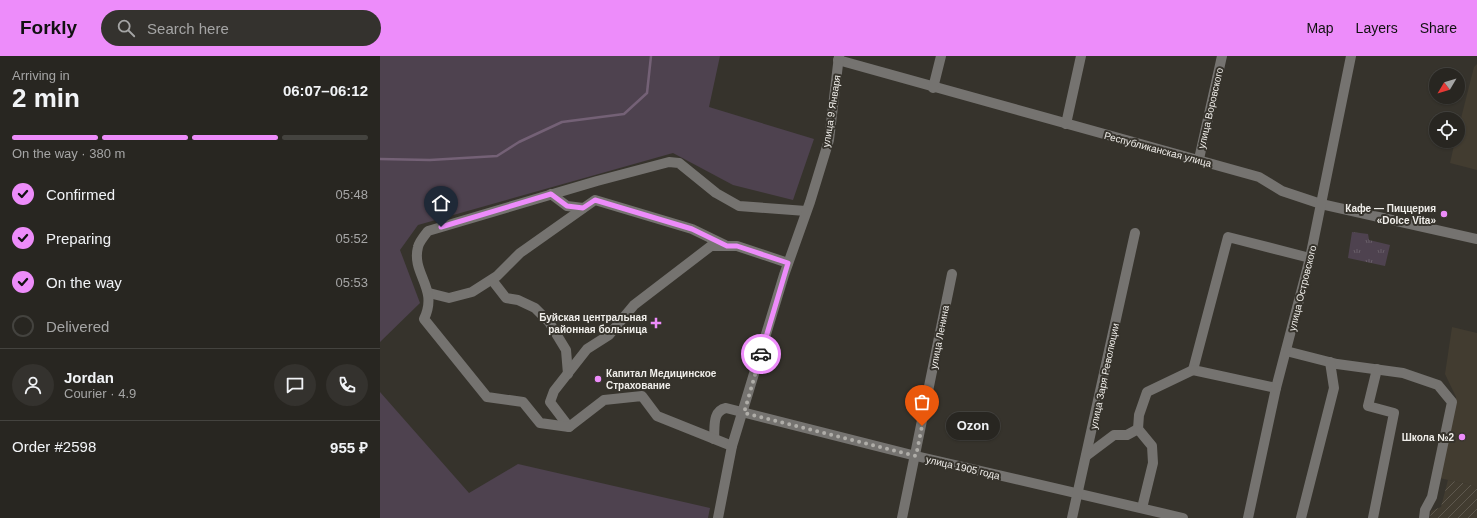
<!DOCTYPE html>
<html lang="en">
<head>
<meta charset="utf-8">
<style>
  :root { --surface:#282621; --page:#34322e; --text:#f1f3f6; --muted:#a5a5a5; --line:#44433f; --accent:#ed8cfa }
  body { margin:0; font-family:Helvetica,sans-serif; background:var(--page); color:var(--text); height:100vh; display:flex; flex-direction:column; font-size:15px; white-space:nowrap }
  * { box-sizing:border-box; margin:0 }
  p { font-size:13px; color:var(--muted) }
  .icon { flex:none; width:22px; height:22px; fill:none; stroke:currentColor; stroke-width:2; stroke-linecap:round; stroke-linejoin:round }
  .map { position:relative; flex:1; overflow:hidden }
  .details { display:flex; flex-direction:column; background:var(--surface); width:380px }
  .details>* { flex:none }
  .needle { width:26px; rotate:232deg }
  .fabs { position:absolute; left:1049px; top:12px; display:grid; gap:8px }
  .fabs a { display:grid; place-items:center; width:36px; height:36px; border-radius:50%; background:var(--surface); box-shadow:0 1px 3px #0004,0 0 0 1px var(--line); font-size:20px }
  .pin { position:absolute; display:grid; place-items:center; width:34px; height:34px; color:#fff; margin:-41px -17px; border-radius:50% 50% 50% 0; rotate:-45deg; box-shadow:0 0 4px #0007 }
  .pin .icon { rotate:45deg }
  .courier { position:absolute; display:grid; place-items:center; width:40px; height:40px; margin:-20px; border:3px solid #ed8cfa; border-radius:50%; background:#fff; color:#222; box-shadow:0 1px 5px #0007 }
  .bubble { position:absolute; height:28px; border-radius:14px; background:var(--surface); box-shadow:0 1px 3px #0004,0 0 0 1px var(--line); font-size:13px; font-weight:700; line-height:28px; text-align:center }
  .overview em { font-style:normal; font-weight:700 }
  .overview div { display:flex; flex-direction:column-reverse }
  .overview { display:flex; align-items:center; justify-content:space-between; height:68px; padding:0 12px }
  h1 { font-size:26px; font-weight:700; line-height:30px }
  .bar { display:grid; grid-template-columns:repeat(4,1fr); gap:6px 4px; align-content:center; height:48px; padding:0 12px }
  .bar i { height:5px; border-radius:3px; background:var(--line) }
  .bar .current { background:var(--accent) }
  .bar p { grid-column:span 4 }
  .line { display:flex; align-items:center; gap:10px; padding:0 12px; border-top:1px solid var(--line) }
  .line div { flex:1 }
  .round { display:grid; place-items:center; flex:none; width:42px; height:42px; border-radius:21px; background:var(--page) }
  ol { padding:0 12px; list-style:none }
  li { display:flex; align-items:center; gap:12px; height:44px }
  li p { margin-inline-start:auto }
  li .icon { padding:4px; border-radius:50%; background:var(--accent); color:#111; stroke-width:4 }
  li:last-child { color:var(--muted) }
  li i { width:22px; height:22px; border:2px solid var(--line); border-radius:50% }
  header { display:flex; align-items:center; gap:24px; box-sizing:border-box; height:56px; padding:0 20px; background:var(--accent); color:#111 }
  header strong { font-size:19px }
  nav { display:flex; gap:22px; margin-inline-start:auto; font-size:14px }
  .search { width:280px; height:36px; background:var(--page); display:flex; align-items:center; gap:10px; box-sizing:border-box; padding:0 14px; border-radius:22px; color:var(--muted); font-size:15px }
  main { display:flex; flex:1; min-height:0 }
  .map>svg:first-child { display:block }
</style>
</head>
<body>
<header>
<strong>Forkly</strong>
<div class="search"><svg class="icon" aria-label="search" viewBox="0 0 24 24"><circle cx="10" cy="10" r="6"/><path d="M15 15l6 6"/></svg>Search here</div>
<nav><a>Map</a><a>Layers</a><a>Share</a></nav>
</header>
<main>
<section class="details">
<div class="overview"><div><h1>2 min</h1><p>Arriving in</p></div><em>06:07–06:12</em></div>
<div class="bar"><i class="current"></i><i class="current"></i><i class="current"></i><i></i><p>On the way · 380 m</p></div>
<ol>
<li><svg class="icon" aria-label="check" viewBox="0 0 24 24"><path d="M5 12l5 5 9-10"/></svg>Confirmed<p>05:48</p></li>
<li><svg class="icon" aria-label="check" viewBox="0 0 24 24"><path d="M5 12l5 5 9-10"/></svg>Preparing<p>05:52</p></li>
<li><svg class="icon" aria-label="check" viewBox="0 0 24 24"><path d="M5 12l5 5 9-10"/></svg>On the way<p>05:53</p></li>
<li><i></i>Delivered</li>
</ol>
<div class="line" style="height:72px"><a class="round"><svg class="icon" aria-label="person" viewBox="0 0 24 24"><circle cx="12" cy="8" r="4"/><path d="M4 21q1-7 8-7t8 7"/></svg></a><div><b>Jordan</b><p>Courier · 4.9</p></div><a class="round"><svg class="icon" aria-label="chat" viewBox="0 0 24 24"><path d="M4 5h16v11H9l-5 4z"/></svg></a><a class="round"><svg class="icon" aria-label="phone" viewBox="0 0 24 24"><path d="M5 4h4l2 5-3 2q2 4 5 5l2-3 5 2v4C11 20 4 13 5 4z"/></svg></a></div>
<div class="line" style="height:52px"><div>Order #2598</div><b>955 ₽</b></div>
</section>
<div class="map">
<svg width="1097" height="462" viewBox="0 0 1097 462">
  <defs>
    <pattern id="industrial-furrows" width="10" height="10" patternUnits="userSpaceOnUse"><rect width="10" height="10" fill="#423c30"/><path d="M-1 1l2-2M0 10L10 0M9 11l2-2" fill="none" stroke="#5e584e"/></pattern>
    <pattern id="park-tufts" width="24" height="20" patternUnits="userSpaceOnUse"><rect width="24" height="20" fill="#4e424f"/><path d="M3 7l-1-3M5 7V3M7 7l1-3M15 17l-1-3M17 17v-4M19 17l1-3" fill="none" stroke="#685e68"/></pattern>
  </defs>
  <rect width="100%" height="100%" fill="#36332c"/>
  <!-- built -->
  <g fill="#423c30">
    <path d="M1097,8V114L1070,107L1075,85H1078V74L1094,11Z"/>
    <path d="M1072,271L1097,277V433L1092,429L1059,422L1076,341L1065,318Z"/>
  </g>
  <!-- industrial -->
  <path fill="url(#industrial-furrows)" d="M1068,424L1092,429L1097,433V462H1050L1051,455L1061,451Z"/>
  <!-- green -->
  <g fill="#4e424f">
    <path d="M0,0H340L329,51L434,83L413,144L353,129L293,97L38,169L20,194L40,247L0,286Z"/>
    <path d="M0,336L89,437L138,408L330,452L328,462H0Z"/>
  </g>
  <!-- park -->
  <path fill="url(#park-tufts)" d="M972,176L988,178L989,184L1010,189L1005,210L968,202Z"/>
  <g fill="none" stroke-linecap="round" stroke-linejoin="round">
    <!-- stream -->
    <path stroke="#746176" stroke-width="2.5" d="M0,103L50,104L117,100L139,86L182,66L244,58L267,37L271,0"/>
    <!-- minor -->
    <g stroke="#757370" stroke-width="10">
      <path d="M458,4L879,121L902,135L941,148L1097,183"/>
      <path d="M553,32L561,0"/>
      <path d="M686,68L701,0"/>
      <path d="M819,103L842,0"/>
      <path d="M171,138L187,150L203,152"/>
      <path d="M112,224L126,242L138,244L155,252L169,266L186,294L188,318"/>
      <path d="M49,237L69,242L92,236L117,220L140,197L215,144L312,173L345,189"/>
      <path d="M906,295L957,308L1023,317L1058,329L1072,346L1052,441L1045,454L1044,462"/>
      <path d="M896,332L813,314L848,181L930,202"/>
      <path d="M189,371L170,346L174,335L207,293L229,279L254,249L331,190H357L408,207"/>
      <path d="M334,383C335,371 332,355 346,352L536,400L803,462"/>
      <path d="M352,390L277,360L262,340L224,344L189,371L160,367L143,346L107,341L44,263C59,232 31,218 38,191C39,186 44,180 48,175L217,125L289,106L299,107L336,137L359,150L426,155"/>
      <path d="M706,400L734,379H747L758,373"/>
      <path d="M762,452L773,407L772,390L758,373L759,359L767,336L813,314"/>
      <path d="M338,462L352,390L404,219L430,146L449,84L459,0"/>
      <path d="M522,462L572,218"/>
      <path d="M692,462L755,177"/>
      <path d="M868,462L896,332L930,202L971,0"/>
      <path d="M921,462L954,332L950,306"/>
      <path d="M993,462L1014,357L988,350L997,313"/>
    </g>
  </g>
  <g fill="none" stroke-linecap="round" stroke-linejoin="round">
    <!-- done -->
    <path stroke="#afada8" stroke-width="4" stroke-dasharray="0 7.2" d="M381,298L364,357L536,400L542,370"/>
    <!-- route -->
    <path stroke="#ed8cfa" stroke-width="5" d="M61,171L171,138L187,150L203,152L215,144L312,173L347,190H357L408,207L381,298"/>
  </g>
  <!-- markers -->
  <g fill="#ed8cfa" stroke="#36332c" stroke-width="1.5">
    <circle cx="1064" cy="158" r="4"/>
    <path d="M274 261h4v4h4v4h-4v4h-4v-4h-4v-4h4z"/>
    <circle cx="218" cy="323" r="4"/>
    <circle cx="1082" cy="381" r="4"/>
  </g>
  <g text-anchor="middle" stroke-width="4" stroke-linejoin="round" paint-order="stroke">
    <!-- street labels -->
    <g font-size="10" fill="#f0eeea" stroke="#36332c">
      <text transform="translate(830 52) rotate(-77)" y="4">улица Воровского</text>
      <text transform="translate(451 55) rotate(-81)" y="4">улица 9 Января</text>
      <text transform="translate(778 93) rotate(15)" y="4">Республиканская улица</text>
      <text transform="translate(922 232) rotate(-76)" y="4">улица Островского</text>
      <text transform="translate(559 281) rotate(-79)" y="4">улица Ленина</text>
      <text transform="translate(724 320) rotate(-78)" y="4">улица Заря Революции</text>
      <text transform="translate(583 411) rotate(13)" y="4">улица 1905 года</text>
    </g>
    <!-- poi labels -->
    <g font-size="10" font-weight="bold" fill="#f0eeea" stroke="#36332c" text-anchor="end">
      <text x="1056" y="156">Кафе — Пиццерия<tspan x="1056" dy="12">«Dolce Vita»</tspan></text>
      <text x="267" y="265">Буйская центральная<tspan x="267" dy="12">районная больница</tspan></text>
      <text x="226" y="321" text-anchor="start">Капитал Медицинское<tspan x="226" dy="12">Страхование</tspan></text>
      <text x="1074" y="385">Школа №2</text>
    </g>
  </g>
</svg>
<div class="fabs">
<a><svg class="needle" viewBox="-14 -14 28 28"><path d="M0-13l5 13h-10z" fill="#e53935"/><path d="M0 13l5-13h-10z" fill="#a5a5a5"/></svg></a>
<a><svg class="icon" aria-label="locate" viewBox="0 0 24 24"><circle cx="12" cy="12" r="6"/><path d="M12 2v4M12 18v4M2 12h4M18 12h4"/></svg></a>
</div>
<div class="pin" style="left:542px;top:370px;background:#ea580c"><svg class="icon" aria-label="bag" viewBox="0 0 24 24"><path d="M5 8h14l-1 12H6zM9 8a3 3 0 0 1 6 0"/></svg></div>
<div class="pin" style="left:61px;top:171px;background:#1f2937"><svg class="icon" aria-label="home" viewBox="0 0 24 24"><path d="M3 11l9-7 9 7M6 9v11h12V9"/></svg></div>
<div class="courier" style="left:381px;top:298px"><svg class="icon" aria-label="car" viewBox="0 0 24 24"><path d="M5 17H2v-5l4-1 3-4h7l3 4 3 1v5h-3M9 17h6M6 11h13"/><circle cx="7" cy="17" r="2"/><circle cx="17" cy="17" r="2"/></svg></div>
<div class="bubble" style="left:566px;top:356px;width:54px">Ozon</div>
</div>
</main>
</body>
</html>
